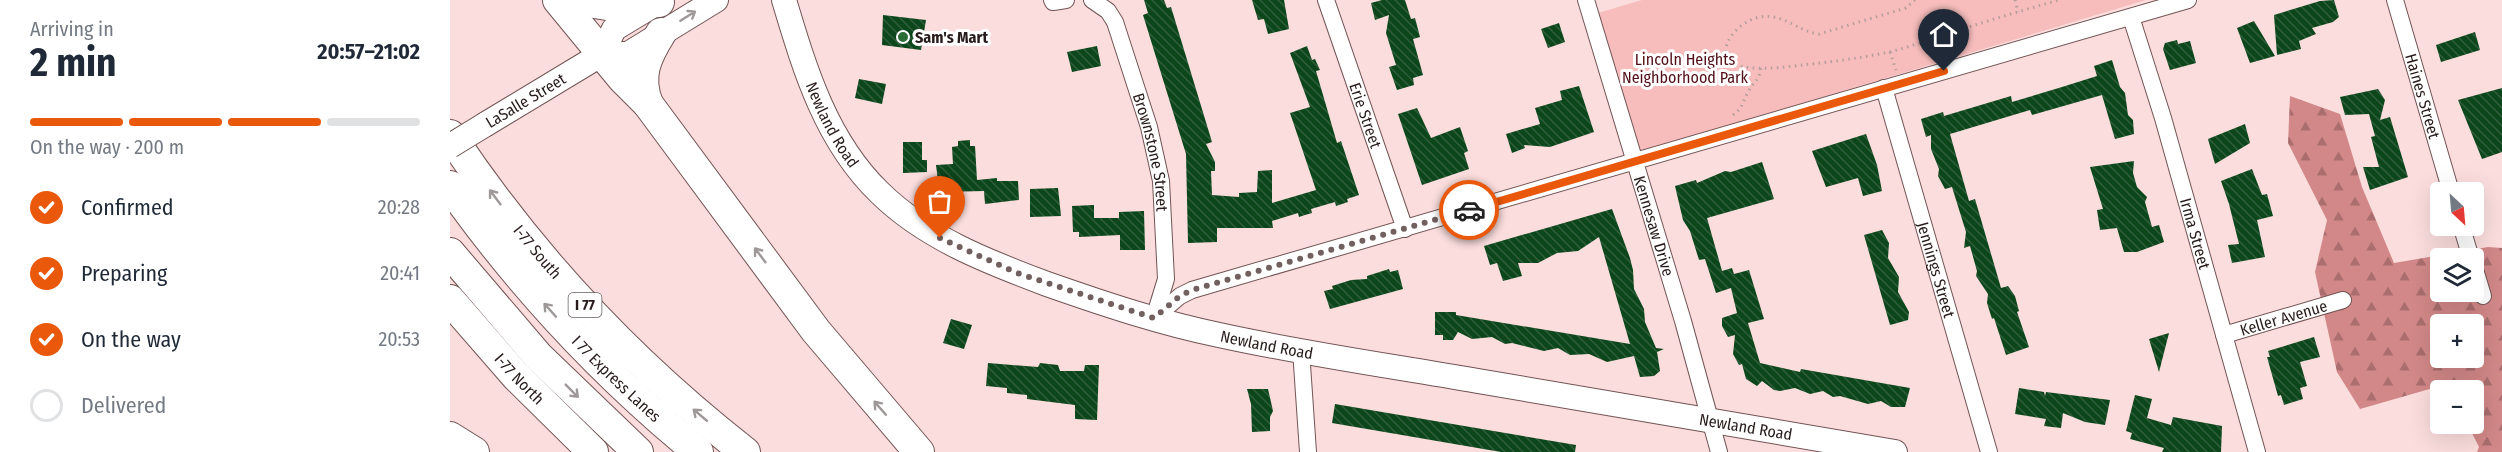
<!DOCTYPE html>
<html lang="en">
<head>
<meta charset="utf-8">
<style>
  :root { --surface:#fff; --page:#f6f6f7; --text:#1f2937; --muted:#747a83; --line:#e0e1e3; --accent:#ea580c }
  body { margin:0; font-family:"Fira Sans Condensed",sans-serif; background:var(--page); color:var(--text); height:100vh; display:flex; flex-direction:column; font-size:22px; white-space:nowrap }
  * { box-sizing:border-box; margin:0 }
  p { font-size:20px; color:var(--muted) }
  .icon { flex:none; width:33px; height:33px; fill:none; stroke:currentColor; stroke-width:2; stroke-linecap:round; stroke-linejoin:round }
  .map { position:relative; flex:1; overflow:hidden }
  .drawer { display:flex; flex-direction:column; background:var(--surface); width:450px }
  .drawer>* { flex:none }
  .needle { width:39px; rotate:154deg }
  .fabs { position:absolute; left:1980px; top:182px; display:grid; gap:12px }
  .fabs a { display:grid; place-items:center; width:54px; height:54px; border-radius:6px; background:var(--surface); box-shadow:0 6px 24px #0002; font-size:30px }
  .pin { position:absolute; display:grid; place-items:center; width:51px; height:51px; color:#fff; margin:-62px -26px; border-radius:50% 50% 50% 0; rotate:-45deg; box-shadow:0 0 6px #0007 }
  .pin .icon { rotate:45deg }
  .courier { position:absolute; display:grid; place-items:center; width:60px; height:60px; margin:-30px; border:4px solid #ea580c; border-radius:50%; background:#fff; color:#222; box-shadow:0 2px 8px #0007 }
  .head em { font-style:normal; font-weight:700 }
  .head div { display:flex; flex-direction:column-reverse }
  .head { display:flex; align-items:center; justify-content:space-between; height:102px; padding:0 30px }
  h1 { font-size:39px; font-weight:700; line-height:45px }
  .bar { display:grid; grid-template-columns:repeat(4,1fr); gap:9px 6px; align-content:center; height:72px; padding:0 30px }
  .bar i { height:8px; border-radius:4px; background:var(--line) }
  .bar .current { background:var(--accent) }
  .bar p { grid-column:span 4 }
  ol { padding:0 30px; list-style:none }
  li { display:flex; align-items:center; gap:18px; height:66px }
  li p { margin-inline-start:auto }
  li .icon { padding:6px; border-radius:50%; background:var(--accent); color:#fff; stroke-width:4 }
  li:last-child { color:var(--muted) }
  li i { width:33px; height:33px; border:3px solid var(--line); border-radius:50% }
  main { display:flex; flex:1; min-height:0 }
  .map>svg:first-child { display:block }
</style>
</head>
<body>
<main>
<section class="drawer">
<div class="head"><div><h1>2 min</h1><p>Arriving in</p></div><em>20:57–21:02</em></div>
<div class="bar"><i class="current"></i><i class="current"></i><i class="current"></i><i></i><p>On the way · 200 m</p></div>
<ol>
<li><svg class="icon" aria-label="check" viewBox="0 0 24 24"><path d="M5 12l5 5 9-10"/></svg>Confirmed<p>20:28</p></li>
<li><svg class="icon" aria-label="check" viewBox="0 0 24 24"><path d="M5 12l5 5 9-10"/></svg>Preparing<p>20:41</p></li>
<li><svg class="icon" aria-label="check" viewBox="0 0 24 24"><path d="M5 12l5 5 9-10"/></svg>On the way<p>20:53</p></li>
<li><i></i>Delivered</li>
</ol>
</section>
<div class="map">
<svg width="2052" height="452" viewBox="0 0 2052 452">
  <defs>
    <pattern id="forest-firs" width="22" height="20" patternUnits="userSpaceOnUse" patternTransform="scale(1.5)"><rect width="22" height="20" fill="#d28888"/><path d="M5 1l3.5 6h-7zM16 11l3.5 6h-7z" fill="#aa6e6e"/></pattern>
    <pattern id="building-back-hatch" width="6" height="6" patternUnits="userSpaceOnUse" patternTransform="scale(1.5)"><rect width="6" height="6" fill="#0c461b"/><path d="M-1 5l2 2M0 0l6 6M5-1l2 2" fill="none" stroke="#305d3b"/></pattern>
  </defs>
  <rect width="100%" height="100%" fill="#fadddc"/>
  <!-- forest -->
  <path fill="url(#forest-firs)" fill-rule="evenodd" d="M1840,96L1890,114L1912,187L1944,263L2038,247L2052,248V452H2027L2029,447L2017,423H2024V390H2001L1997,384L1910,409L1887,372L1865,272L1877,220L1838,143ZM1990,258H2024V291H1990ZM1990,324H2024V357H1990Z"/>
  <!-- green -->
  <path fill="#f6bdbc" d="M1192,0H1696L1190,152L1148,13Z"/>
  <!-- building -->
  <g fill="url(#building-back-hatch)">
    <path d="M694,0H714L717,8L721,7L762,142L756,144L765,162V171H761L762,195L789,197V193L807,192L808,171L822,170V203L866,190L840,113L860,107L840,53L857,46L862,60L865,59L870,70L866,71L887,143L891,141L909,195L897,199L898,202L886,206L885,202L861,209L862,213L855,215L849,217L848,213L822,221L823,228H767V242L738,243L736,154L693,15L698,13Z"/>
    <path d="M802,0H834L839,29L818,34L814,19L808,20Z"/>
    <path d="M932,0H955L961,19L965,18L970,37L963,39L973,75L963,78L964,85L947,90L939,67L946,65L936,33L939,15L925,20L921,3Z"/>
    <path d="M1884,0L1889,17L1883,22L1862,28L1866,34L1849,41L1851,49L1827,55L1824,15L1870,1Z"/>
    <path d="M433,15L476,20L471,50L432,45Z"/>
    <path d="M1804,21L1825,56L1800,63L1787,28Z"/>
    <path d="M1109,23L1115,42L1098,48L1091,29Z"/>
    <path d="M2025,32L2030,50L1991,62L1986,45Z"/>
    <path d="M1727,40L1728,44L1740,41L1746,63L1720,70L1713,49L1715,43Z"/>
    <path d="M647,46L651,66L622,72L617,52Z"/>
    <path d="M1662,60L1670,87L1675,93L1678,115L1683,120L1684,134L1665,139L1652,95L1582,115L1580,110L1500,134L1519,201L1525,199L1551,288L1558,286L1565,296L1569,311L1567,312L1579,347L1556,355L1544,318L1542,319L1537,303L1538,294L1526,276L1527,271L1520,246L1514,248L1516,232L1502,187L1495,189L1488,176L1489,169L1481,149V135L1476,137L1471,119L1493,112L1494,116L1561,96L1562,102L1612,87L1647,76L1644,66Z"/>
    <path d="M409,79L436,84L432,104L405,98Z"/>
    <path d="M1129,86L1144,132L1100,147L1074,145L1075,148L1062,153L1056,134L1090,124L1085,108L1112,100L1110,91Z"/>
    <path d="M2052,88V152L2032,159L2008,100Z"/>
    <path d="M1928,89L1935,100L1930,120L1940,117L1958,177L1920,190L1913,167H1929L1921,137L1925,136L1919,114L1895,115L1890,97Z"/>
    <path d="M967,108L981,138L1010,127L1018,151L1014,153L1019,169L972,185L948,114Z"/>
    <path d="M1795,124L1800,143L1765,164L1758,139Z"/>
    <path d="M1416,134L1427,165L1432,191L1413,196L1408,178L1376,187L1362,151Z"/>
    <path d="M520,140V146H525L527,180L547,178V181H568L569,200L535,204L534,191L492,192V189H489L486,165L503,164L502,147L508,146V141Z"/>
    <path d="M453,142H472V160H477V172L453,173Z"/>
    <path d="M1684,161L1683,173L1687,187L1697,197L1695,202L1702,227L1709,225L1714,242L1687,252H1674L1667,228L1650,230L1647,210L1653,209L1640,167Z"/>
    <path d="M1312,162L1324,199L1257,218L1272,271L1282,268L1284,274L1299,270L1314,319L1298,323L1310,363L1350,372L1351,369L1460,388L1455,407H1441L1431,401L1418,404L1390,396L1383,397L1373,391L1360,394L1345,388L1330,391L1324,390L1312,381L1307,386L1296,379L1292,364L1289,365L1283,354L1285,335L1278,337L1272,326V318L1287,313L1281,288L1266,293L1255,259L1249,260L1240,231L1233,220L1225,186L1246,180L1247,183L1275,171L1281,172Z"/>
    <path d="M1802,169L1812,195L1817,194L1823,216L1807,220L1815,257L1782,263L1778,245L1789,244L1779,204L1771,181Z"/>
    <path d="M608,188L611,216L580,217V189Z"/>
    <path d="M644,205V218H669V212L694,211L695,250H670V235L629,237V232H623L622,206Z"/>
    <path d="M1162,209L1180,258L1183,270L1184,289L1194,309L1195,322L1206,348L1214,349L1207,352L1210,371L1204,376L1190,377L1184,356L1157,362L1139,354L1120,355L1108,348L1094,351L1062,343L1055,344L1042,337L1022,339L1008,332L1003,340H993V335H985V312H1006V315L1180,344L1149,237L1128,251L1107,253L1088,263H1068L1072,276L1053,281L1047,263L1040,265L1034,246Z"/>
    <path d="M1432,230L1439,243L1438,258L1449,277L1448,292L1459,312L1458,320L1440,325L1414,235Z"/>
    <path d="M939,269L940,272L948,270L953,289L880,309L874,291L883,289L882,286L901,280L917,279V276Z"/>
    <path d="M501,319L522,325L514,349L493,343Z"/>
    <path d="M1719,333L1709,372L1699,339Z"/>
    <path d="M1864,337L1870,357L1850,362L1857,386L1850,388L1853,399L1834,405L1831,395L1828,396L1817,357H1820L1818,351Z"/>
    <path d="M538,363L588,367L590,363L608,365L610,371H634L635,365H649L647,420L625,419V405L577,399V395L557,393V388L536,386Z"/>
    <path d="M1569,388L1594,392L1595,396L1596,392L1660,400L1655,425L1635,422L1613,413L1611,428L1594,426L1596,419L1565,414Z"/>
    <path d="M797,389H818L823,411L820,417V431L802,432L801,404Z"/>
    <path d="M1685,395L1702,399L1697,418L1721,425L1723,417L1772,426L1771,452H1712L1714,448L1680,439L1682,433L1676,431Z"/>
    <path d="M885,404L1126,445L1125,452H1051L882,423Z"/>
  </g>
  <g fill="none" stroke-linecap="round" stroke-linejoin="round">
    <!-- street casing -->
    <g stroke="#725454" stroke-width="18">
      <g id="street">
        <path d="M602,0L603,2L616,0"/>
        <path id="s1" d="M642,0L658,11L665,22L699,127L711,181L716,279L704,318"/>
        <path id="s2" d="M876,0L955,229"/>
        <path id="s3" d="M1136,0L1233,321L1269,452"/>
        <path id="s4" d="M1945,0L2001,192"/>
        <path id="s5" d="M1681,17L1713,118L1807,452"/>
        <path id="s6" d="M1434,88L1539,452"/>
        <path d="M2011,225L2021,258"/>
        <path d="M2024,266L2033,296"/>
        <path d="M704,318L730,296L742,290L1738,0"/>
        <path id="s7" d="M1774,335L1893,300"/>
        <path d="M851,350L858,452"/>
      </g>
    </g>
    <!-- secondary casing -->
    <g stroke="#725454" stroke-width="26">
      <g id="secondary">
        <path id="s8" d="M334,0C355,70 376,141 430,193C476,238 538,262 597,284C654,304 711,323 769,335C855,354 942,366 1028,381C1167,405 1306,428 1445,452"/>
        <path d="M152,54L164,29L207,3"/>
        <path id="s9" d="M36,124L152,54H178L266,0"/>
      </g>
    </g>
    <!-- highway casing -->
    <g stroke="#725454" stroke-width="32">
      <g id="highway">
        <path d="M108,0L173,79L198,104L366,331L469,452"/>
        <path d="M126,0L157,5L209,2"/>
        <path d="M198,104C187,76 196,57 211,33"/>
        <path id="s10" d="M0,135C80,255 181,363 295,452"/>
        <path id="s11" d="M0,186C70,285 154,375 248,452"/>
        <path d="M0,253L88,356L188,452"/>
        <path id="s12" d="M0,300L66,376L143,452"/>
        <path d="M0,437L24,452"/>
      </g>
    </g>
    <!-- path -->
    <g stroke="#b69e9d" stroke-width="3" stroke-dasharray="1.5 4.5" stroke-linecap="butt">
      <path d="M1465,0L1456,8L1369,34C1348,32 1335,13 1310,17C1285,21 1256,60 1294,67C1312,70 1335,67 1353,65C1382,62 1410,58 1439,52C1461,47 1482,38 1504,32C1539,20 1574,10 1609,0"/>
      <path d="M1565,0L1568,12"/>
      <path d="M1440,52L1446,70"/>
      <path d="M1283,115C1293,108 1292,103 1297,94C1303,81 1309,83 1311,67"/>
    </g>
    <!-- street -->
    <use href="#street" stroke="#fff" stroke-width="16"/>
    <!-- secondary -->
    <use href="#secondary" stroke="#fff" stroke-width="24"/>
    <!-- highway -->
    <use href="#highway" stroke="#fff" stroke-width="30"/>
    <!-- secondary-bridge casing -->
    <g stroke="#725454" stroke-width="26" stroke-linecap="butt">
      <path id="secondary-bridge" d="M0,146L36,124"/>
    </g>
    <!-- secondary-bridge -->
    <use href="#secondary-bridge" stroke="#fff" stroke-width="24"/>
  </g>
  <!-- one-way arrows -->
  <defs><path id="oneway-shaft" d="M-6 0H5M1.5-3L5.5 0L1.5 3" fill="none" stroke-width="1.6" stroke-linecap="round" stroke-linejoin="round" transform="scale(1.5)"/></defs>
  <g stroke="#9e9898">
    <use href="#oneway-shaft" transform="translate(238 16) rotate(-32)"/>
    <use href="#oneway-shaft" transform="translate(45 197) rotate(-127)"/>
    <use href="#oneway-shaft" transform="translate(310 255) rotate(-127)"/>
    <use href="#oneway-shaft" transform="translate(100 310) rotate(-132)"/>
    <use href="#oneway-shaft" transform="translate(122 391) rotate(45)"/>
    <use href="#oneway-shaft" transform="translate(430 408) rotate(-131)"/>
    <use href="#oneway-shaft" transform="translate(250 415) rotate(-140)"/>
  </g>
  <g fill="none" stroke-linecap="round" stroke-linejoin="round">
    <!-- done -->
    <path stroke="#725f5f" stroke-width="6" stroke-dasharray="0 10.8" d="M490,238L567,273L704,318L730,296L742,290L1019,210"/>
    <!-- route -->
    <path stroke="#ea580c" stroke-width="8" d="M1019,210L1494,71"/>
  </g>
  <!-- markers -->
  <circle fill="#296c36" stroke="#fff" stroke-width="2" cx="453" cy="37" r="6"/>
  <g text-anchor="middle" stroke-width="6" stroke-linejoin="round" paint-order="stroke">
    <!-- shield labels -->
    <rect fill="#fff" stroke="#685f5f" stroke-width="1.5" x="118.5" y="293" width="33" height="24" rx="4.5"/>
    <g font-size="15" font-weight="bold" fill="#281b1b">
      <text x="135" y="310">I 77</text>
    </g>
    <!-- poi labels -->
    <g font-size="16" font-weight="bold" fill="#281b1b" stroke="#fff" text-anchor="start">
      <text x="465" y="43">Sam's Mart</text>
    </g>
    <!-- park labels -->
    <g font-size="16" fill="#520f17" stroke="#fff">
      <text x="1235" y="65">Lincoln Heights<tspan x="1235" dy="18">Neighborhood Park</tspan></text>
    </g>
    <!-- street labels -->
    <g font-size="16" fill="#281b1b" stroke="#fff">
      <text dy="6" stroke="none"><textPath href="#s4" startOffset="100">Haines Street</textPath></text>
      <text dy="6" stroke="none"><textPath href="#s9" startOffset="46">LaSalle Street</textPath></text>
      <text dy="6" stroke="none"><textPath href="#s2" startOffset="122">Erie Street</textPath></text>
      <text dy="6" stroke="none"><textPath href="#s8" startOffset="134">Newland Road</textPath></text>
      <text dy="6" stroke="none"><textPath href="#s1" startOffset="168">Brownstone Street</textPath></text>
      <text dy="6" stroke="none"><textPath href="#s3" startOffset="236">Kennesaw Drive</textPath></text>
      <text dy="6" stroke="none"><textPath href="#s5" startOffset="226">Irma Street</textPath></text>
      <text dy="6" stroke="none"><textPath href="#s10" startOffset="146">I-77 South</textPath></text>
      <text dy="6" stroke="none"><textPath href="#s6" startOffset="189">Jennings Street</textPath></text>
      <text dy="6" stroke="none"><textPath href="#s7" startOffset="62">Keller Avenue</textPath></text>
      <text dy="6" stroke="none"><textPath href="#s8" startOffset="638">Newland Road</textPath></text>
      <text dy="6" stroke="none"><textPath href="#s11" startOffset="255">I 77 Express Lanes</textPath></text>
      <text dy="6" stroke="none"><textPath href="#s12" startOffset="105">I-77 North</textPath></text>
      <text dy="6" stroke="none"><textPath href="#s8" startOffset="1124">Newland Road</textPath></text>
    </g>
  </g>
</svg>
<div class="fabs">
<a><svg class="needle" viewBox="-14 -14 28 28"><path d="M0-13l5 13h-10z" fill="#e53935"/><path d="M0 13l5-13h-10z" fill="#747a83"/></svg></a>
<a><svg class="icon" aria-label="layers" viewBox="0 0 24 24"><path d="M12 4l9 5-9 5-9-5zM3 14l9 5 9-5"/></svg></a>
<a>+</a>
<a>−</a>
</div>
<div class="pin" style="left:490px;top:238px;background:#ea580c"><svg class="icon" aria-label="bag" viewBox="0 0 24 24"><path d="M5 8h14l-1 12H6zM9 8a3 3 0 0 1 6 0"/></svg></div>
<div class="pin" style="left:1494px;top:71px;background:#1f2937"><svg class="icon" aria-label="home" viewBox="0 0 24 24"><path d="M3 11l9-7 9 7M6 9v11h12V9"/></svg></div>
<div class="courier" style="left:1019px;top:210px"><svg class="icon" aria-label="car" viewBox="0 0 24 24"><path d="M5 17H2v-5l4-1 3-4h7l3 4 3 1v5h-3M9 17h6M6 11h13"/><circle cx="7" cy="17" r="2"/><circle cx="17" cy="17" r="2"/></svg></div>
</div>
</main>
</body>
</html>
